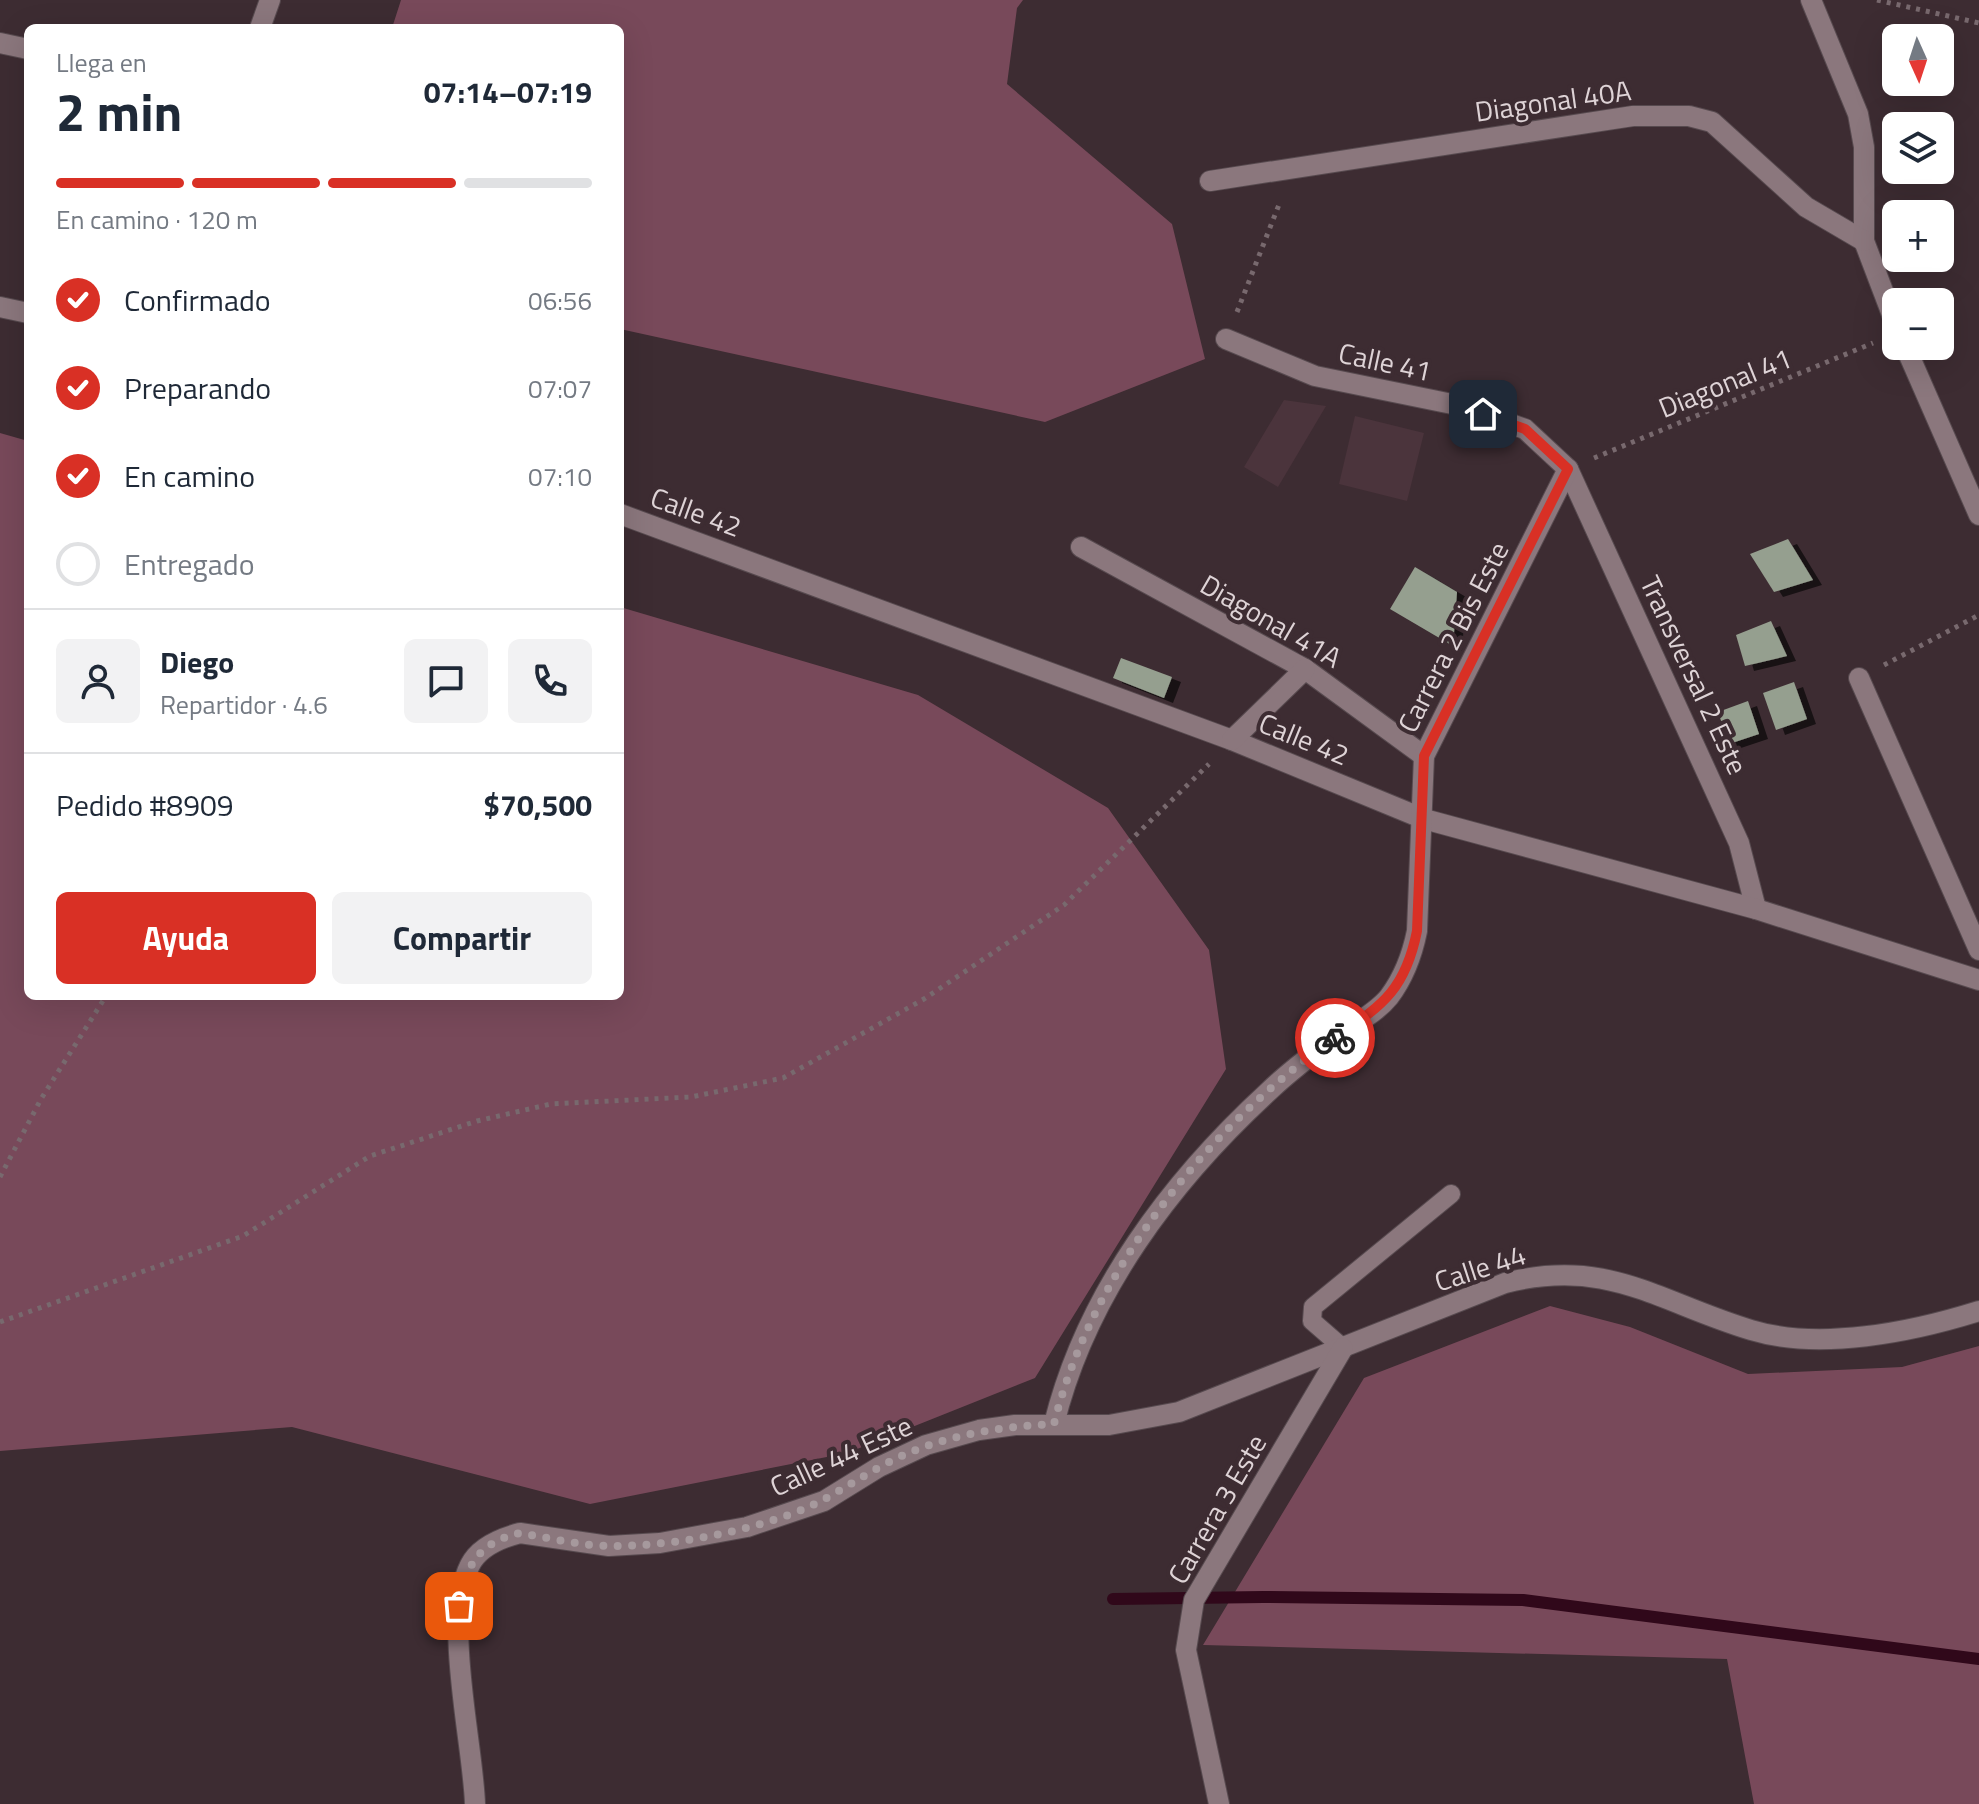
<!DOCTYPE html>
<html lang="es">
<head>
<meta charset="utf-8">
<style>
  :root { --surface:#fff; --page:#f2f2f3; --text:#1f2937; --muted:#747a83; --line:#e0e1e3; --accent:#d93025 }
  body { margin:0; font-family:"Titillium Web",sans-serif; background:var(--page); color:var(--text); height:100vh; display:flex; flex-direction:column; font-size:30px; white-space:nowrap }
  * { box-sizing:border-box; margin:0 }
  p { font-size:26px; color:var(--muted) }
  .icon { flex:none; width:44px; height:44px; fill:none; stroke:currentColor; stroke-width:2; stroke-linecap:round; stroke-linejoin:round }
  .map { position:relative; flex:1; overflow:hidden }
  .panel { position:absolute; left:24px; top:24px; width:600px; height:976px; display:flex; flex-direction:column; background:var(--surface); border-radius:12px; box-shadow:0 8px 32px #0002 }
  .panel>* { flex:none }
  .needle { width:52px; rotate:177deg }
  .fabs { position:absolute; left:1882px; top:24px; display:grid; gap:16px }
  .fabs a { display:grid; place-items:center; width:72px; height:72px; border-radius:12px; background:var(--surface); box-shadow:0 8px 32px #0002; font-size:40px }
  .pin { position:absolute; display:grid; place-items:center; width:68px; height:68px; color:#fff; margin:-34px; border-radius:16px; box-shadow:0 4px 12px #0006 }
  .courier { position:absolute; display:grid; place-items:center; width:80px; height:80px; margin:-40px; border:6px solid #d93025; border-radius:50%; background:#fff; color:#222; box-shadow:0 2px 10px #0007 }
  .headline em { font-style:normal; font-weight:700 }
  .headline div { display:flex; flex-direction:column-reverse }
  .headline { display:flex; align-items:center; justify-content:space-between; height:136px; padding:0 32px }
  h1 { font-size:52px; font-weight:700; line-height:60px }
  .bar { display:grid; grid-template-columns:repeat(4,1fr); gap:12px 8px; align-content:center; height:96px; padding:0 32px }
  .bar i { height:10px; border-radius:6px; background:var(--line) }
  .bar .active { background:var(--accent) }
  .bar p { grid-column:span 4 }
  .line { display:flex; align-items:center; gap:20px; padding:0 32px; border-top:2px solid var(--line) }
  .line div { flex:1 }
  .round { display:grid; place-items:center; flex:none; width:84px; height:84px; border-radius:12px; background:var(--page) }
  ol { padding:0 32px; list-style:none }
  li { display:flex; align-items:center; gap:24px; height:88px }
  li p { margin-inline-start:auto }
  li .icon { padding:8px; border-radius:50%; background:var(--accent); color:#fff; stroke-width:4 }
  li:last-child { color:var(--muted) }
  li i { width:44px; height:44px; border:4px solid var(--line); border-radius:50% }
  .cta { display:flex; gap:16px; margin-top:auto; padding:16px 32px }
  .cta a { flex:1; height:92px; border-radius:12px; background:var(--accent); color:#fff; font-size:32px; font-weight:700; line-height:92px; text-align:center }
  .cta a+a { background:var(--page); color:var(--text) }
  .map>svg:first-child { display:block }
</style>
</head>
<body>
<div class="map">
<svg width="1979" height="1804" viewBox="0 0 1979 1804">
  <defs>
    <filter id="shadow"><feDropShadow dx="9" dy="5" stdDeviation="0" flood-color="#0009"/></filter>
  </defs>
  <rect width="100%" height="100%" fill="#3d2c32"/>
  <!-- built -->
  <g fill="#4b343c">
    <path d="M1284,400L1326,406L1278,487L1244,467Z"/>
    <path d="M1355,416L1424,433L1407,501L1339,484Z"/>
  </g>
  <!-- forest -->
  <g fill="#78495a">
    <path d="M401,0H1023L1017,8L1007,84L1172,224L1205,359L1045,422L620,329V28H392Z"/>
    <path d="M0,433L28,441V996H620V607L918,695L1108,808L1209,950L1226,1069L1035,1378L847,1453L590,1504L292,1427L0,1451Z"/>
    <path d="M1550,1306L1630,1327L1748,1374L1902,1367L1979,1346V1804H1754L1727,1659L1203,1645L1364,1378Z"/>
  </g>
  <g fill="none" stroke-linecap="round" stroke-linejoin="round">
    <!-- stream -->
    <path stroke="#30081a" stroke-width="12" d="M1113,1599L1263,1597L1523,1600L1979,1659"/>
  </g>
  <!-- building -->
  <g fill="#959f8f" filter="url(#shadow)">
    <path d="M1788,539L1813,580L1774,592L1750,554Z"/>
    <path d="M1415,567L1457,592L1453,646L1390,609Z"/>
    <path d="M1771,621L1787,656L1745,666L1736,635Z"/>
    <path d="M1121,658L1172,677L1164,698L1113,678Z"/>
    <path d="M1794,682L1807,719L1776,730L1763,693Z"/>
    <path d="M1748,701L1759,734L1729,744L1718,712Z"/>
  </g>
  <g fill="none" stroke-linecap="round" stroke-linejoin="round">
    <!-- lane casing -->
    <g stroke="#574a4f" stroke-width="20">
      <path id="lane" d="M1343,1348L1312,1321L1313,1307L1451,1194"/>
    </g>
    <!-- street casing -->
    <g stroke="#574a4f" stroke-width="22">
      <g id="street">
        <path d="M1811,0L1858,114L1864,147V241L1896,325"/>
        <path d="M260,28L270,0"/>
        <path d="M0,43L28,49"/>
        <path d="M1210,181L1633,116H1689L1712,122L1806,207L1864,241"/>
        <path d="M0,307L28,313"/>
        <path d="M1226,339L1315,376L1462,406L1525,429L1568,469L1739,843L1756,909"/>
        <path d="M1905,346L1979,515"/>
        <path d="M620,514L1232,740L1424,819L1756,909L1979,980"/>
        <path d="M1081,547L1305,669L1424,756"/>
        <path d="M1859,678L1979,950"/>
        <path d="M1232,740L1305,669"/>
        <path d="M1054,1424C1086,1294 1171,1181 1269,1091C1291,1070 1315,1052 1340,1034C1356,1023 1377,1012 1389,997C1404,977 1412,956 1417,931L1424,756L1568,469"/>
        <path d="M475,1804C473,1742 442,1620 470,1565C479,1547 501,1538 520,1533L609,1546L660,1543L747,1527L824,1501L879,1467L926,1445L979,1430L1015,1425H1109L1179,1412L1505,1283C1608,1257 1658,1302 1751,1330C1820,1351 1912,1332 1979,1311"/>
        <path d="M1219,1804L1186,1650L1194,1600L1343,1348"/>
      </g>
    </g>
    <!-- path -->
    <g stroke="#78696e" stroke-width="5" stroke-dasharray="4 6" stroke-linecap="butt">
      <path d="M1877,0L1979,23"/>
      <path d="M1237,312L1280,202"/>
      <path d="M1594,458L1873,343"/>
      <path d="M1884,665L1979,615"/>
      <path d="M0,1177L41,1099L106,996"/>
      <path d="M0,1322L243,1236L370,1156L477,1121L551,1104L691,1097L783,1078L924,999L1064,905L1209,764"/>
    </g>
    <!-- lane -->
    <use href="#lane" stroke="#8b777d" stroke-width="18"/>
    <!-- street -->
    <use href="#street" stroke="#8b777d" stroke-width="20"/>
  </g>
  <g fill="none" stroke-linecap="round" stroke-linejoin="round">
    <!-- done -->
    <path stroke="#a6999d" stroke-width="8" stroke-dasharray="0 14.4" d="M459,1606C466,1565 478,1543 520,1533C550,1538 581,1546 611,1546C670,1546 736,1534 791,1514C823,1503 849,1484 878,1468C933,1437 992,1427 1054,1424C1091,1273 1208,1126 1335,1038"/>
    <!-- route -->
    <path stroke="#d93025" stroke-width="10" d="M1335,1038C1382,1005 1405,991 1417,931L1424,756L1568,469L1525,429L1483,414"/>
  </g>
  <g text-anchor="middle" stroke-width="8" stroke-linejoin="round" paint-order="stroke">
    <!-- street labels -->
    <g font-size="28" fill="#ded3d6" stroke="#3d2c32">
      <text transform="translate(1553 101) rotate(-8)" y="10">Diagonal 40A</text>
      <text transform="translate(1385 362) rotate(12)" y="10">Calle 41</text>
      <text transform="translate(1725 383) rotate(-22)" y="10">Diagonal 41</text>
      <text transform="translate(696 512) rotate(20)" y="10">Calle 42</text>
      <text transform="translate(1271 621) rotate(30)" y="10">Diagonal 41A</text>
      <text transform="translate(1453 637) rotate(-63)" y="10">Carrera 2 Bis Este</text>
      <text transform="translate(1694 675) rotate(65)" y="10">Transversal 2 Este</text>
      <text transform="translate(1304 739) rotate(22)" y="10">Calle 42</text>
      <text transform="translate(1480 1268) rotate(-18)" y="10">Calle 44</text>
      <text transform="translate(841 1456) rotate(-25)" y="10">Calle 44 Este</text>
      <text transform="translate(1217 1509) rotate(-60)" y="10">Carrera 3 Este</text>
    </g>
  </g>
</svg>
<div class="fabs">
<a><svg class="needle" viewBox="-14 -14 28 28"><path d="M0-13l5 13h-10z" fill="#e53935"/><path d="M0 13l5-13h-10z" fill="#747a83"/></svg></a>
<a><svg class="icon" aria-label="layers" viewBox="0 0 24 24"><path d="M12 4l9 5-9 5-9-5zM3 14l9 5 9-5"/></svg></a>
<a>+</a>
<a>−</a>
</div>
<div class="pin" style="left:459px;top:1606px;background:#ea580c"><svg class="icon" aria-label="bag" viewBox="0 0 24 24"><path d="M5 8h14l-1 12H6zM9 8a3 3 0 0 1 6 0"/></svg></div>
<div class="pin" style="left:1483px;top:414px;background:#1f2937"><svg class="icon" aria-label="home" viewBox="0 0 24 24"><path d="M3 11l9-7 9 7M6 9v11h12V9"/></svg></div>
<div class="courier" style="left:1335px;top:1038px"><svg class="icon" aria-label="bike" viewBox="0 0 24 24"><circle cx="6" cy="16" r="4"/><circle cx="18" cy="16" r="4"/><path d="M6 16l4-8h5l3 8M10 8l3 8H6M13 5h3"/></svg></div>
<section class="panel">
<div class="headline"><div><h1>2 min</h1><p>Llega en</p></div><em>07:14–07:19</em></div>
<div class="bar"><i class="active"></i><i class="active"></i><i class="active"></i><i></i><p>En camino · 120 m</p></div>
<ol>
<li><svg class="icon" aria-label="check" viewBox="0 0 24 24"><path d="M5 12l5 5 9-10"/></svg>Confirmado<p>06:56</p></li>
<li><svg class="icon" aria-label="check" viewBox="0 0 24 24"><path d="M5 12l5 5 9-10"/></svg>Preparando<p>07:07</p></li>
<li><svg class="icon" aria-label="check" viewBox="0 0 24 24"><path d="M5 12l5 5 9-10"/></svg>En camino<p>07:10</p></li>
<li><i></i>Entregado</li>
</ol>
<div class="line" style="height:144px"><a class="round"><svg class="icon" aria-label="person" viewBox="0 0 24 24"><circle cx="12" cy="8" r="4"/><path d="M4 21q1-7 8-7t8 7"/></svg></a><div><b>Diego</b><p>Repartidor · 4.6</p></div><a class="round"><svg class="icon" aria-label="chat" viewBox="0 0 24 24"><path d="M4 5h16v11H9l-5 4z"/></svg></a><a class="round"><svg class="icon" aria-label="phone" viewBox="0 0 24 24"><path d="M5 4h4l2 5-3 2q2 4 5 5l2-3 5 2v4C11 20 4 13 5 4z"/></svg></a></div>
<div class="line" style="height:104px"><div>Pedido #8909</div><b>$70,500</b></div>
<div class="cta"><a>Ayuda</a><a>Compartir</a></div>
</section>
</div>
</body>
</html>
